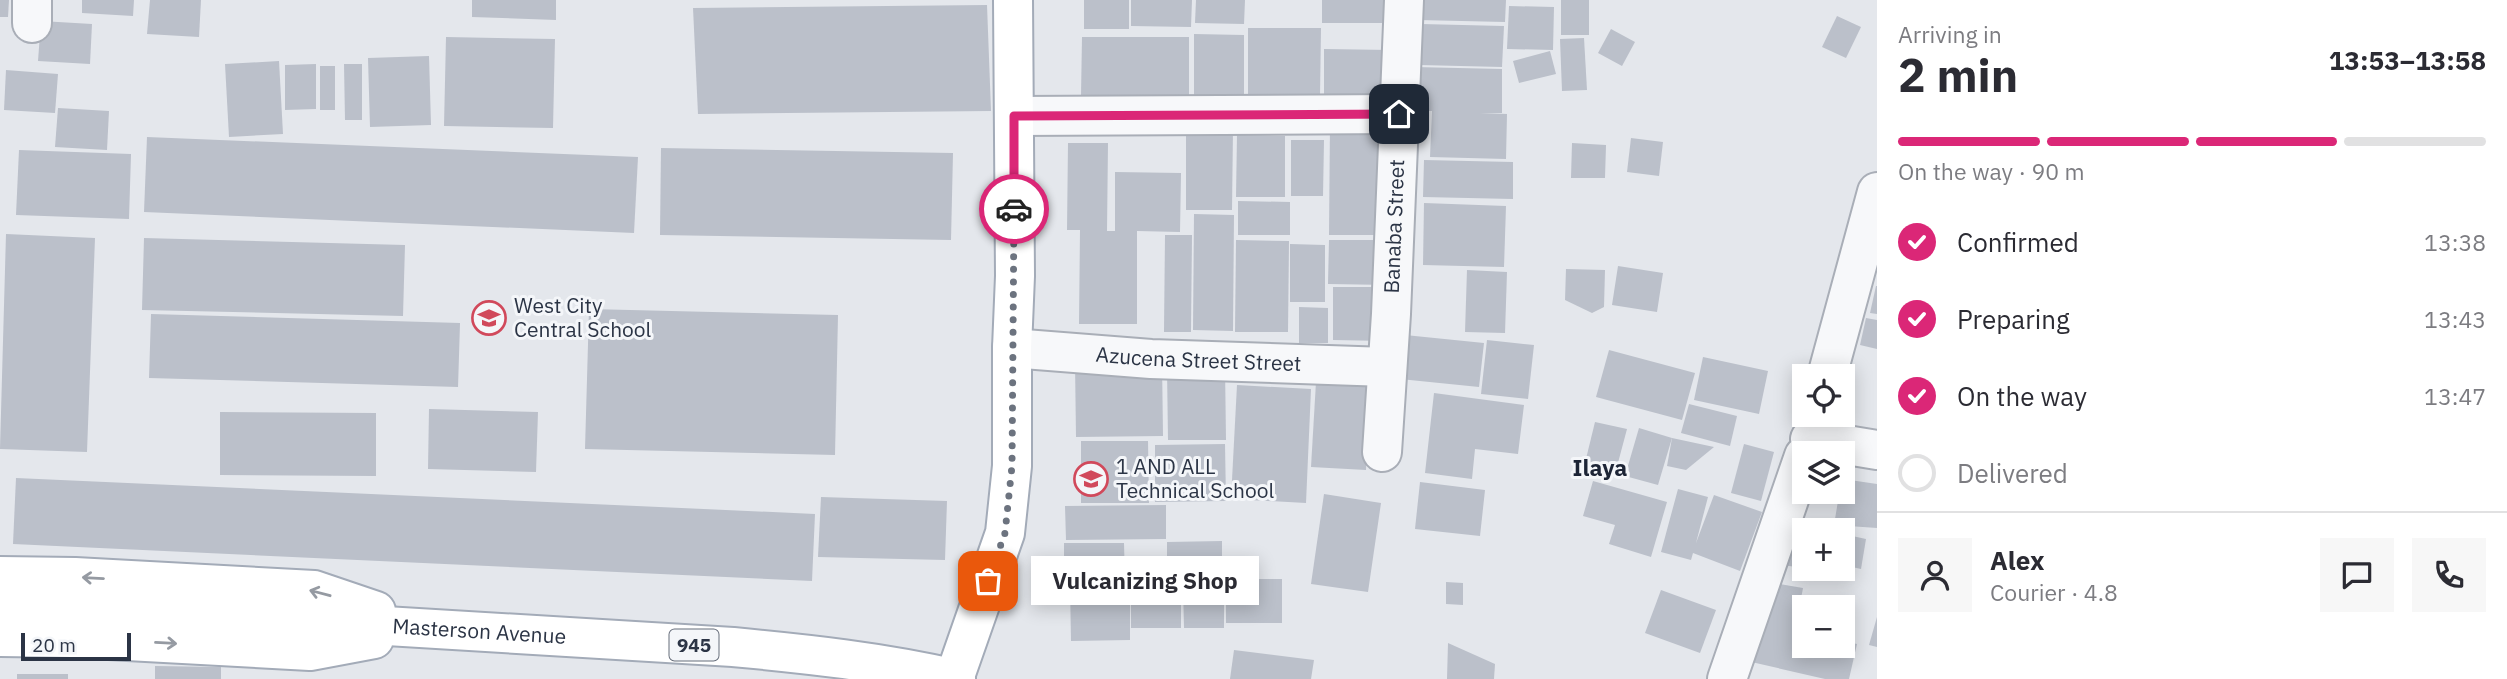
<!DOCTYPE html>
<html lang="en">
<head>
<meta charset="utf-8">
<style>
  :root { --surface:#fff; --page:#f7f7f7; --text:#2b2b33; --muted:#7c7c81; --line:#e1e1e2; --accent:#db2777 }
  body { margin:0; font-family:"IBM Plex Sans",sans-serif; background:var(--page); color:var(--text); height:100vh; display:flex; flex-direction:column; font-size:26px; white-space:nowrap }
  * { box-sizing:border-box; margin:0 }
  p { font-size:23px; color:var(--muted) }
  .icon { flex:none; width:38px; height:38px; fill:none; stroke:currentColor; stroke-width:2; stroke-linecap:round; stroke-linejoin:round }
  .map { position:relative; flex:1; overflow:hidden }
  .panel { display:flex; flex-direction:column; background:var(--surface); width:630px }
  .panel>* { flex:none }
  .tools { position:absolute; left:1792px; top:364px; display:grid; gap:14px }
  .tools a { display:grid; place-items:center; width:63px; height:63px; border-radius:0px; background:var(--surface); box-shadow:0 4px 18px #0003; font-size:35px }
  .scale { position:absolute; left:21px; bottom:18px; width:110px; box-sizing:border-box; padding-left:7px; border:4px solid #2b3445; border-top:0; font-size:19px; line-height:24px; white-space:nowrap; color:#2b3445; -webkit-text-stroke:5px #f4f6f9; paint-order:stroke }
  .pin { position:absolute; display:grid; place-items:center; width:60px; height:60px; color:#fff; margin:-30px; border-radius:14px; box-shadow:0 4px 10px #0006 }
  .courier { position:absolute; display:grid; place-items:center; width:70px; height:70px; margin:-35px; border:5px solid #db2777; border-radius:50%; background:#fff; color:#222; box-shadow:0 2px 9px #0007 }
  .bubble { position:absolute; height:49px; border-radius:0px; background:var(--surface); box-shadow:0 4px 18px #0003; font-size:23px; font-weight:800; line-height:49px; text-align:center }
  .summary em { font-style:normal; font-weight:800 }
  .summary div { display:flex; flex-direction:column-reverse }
  .summary { display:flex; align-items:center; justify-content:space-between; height:119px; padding:0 21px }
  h1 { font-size:46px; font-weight:800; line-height:52px }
  .bar { display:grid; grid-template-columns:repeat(4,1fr); gap:10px 7px; align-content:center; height:84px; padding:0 21px }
  .bar i { height:9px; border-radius:5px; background:var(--line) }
  .bar .active { background:var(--accent) }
  .bar p { grid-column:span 4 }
  .line { display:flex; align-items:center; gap:18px; padding:0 21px; border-top:2px solid var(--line) }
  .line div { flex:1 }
  .round { display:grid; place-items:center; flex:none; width:74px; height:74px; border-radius:0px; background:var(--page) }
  ol { padding:0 21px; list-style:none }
  li { display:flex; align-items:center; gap:21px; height:77px }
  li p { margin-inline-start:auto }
  li .icon { padding:7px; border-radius:50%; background:var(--accent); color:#fff; stroke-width:4 }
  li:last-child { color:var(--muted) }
  li i { width:38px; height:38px; border:4px solid var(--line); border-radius:50% }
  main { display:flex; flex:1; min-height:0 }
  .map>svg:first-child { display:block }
</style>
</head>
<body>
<main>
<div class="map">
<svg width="1877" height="679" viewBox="0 0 1877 679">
  <rect width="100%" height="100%" fill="#e4e7ec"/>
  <!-- building -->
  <g fill="#bbc0ca">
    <path d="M0,0H9L8,17H0Z"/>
    <path d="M82,0H134L133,16L82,13Z"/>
    <path d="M150,0H201L199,37L147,34Z"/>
    <path d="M472,0H556V20L472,17Z"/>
    <rect x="1084" y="0" width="45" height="29"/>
    <path d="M1131,0H1192L1191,27L1131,26Z"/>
    <path d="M1196,0H1245L1244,24L1195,23Z"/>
    <rect x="1322" y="0" width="69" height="23"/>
    <path d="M1419,0H1506L1505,22L1418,20Z"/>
    <rect x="1561" y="0" width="28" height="35"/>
    <path d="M987,5L991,111L698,114L693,8Z"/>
    <path d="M1509,6L1554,7L1553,50L1507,49Z"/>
    <path d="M1837,16L1861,27L1846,58L1822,47Z"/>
    <path d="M41,21L92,24L90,64L38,61Z"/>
    <path d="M1421,24L1504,26L1502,67L1419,65Z"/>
    <path d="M1248,28H1321L1320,96H1248Z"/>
    <path d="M1611,29L1635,42L1622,66L1598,53Z"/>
    <path d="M1194,34L1244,35V95H1194Z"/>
    <path d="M446,37L555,39L553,128L444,126Z"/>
    <path d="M1082,37H1189V97L1081,96Z"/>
    <path d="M1584,38L1587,90L1562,91L1560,39Z"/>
    <path d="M1324,49L1390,50L1389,99H1324Z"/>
    <path d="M1550,51L1556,74L1519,83L1513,61Z"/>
    <path d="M429,56L431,125L370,127L368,58Z"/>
    <path d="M279,61L283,134L229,137L225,64Z"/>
    <path d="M316,64V109L285,110V65Z"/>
    <path d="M344,64H362V120H345Z"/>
    <rect x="320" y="66" width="15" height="44"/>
    <path d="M1414,67L1502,69V113H1480L1507,114L1506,159L1430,157L1432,111H1413Z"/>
    <path d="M6,70L58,74L55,113L4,110Z"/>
    <path d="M58,108L109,111L107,150L55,147Z"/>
    <path d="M1330,124H1390V235H1329Z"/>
    <path d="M1186,128H1233L1232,210H1186Z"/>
    <path d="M1237,135L1285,136V197H1236Z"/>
    <path d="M147,137L638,157L634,233L144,212Z"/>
    <path d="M1631,138L1663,142L1659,176L1627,172Z"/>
    <path d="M1291,140H1324L1323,196H1291Z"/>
    <path d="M1068,143H1108L1107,231H1115V172L1181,173L1180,232L1137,231V324H1079L1080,230H1067Z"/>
    <path d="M1572,143L1606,145L1605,178H1571Z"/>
    <path d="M661,148L953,153L951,240L660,235Z"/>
    <path d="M19,150L131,154L129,219L16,215Z"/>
    <path d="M1424,160L1513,162V199L1423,197Z"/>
    <path d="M1238,201L1290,202V235H1238Z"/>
    <path d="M1424,203L1506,206L1504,267L1423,265Z"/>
    <path d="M1194,214L1234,215L1233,331L1193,330Z"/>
    <path d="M6,234L95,238L87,452L0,449Z"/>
    <path d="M1165,235H1192L1191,332H1164Z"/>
    <path d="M144,238L405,245L403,316L142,310Z"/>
    <path d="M1236,240L1289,241L1288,332H1235Z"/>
    <path d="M1329,240H1390L1389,285L1328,284Z"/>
    <path d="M1290,244L1325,245V302H1290Z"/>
    <path d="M1618,266L1663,273L1657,312L1612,305Z"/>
    <path d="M1566,269L1605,270L1604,307L1592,313L1565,300Z"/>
    <path d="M1467,270L1507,272L1505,333L1465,332Z"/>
    <path d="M1876,286H1877V314L1870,313Z"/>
    <path d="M1333,287H1387L1386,341L1333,340Z"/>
    <path d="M1299,307L1328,308V343H1299Z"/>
    <path d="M589,309L838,315L835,455L585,449Z"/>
    <path d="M151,314L460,323L458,387L149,378Z"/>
    <path d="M1866,318L1877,320V349L1860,345Z"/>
    <path d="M1405,335L1484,343L1479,387L1400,379Z"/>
    <path d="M1487,340L1534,345L1528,399L1481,394Z"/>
    <path d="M1609,350L1695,373L1682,420L1596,397Z"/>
    <path d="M1703,357L1768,371L1759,414L1694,400Z"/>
    <path d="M1162,361L1163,436L1076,437L1075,362Z"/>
    <path d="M1225,367L1226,440H1168L1167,368Z"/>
    <path d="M1316,382L1369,384L1366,470L1311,467Z"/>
    <path d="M1237,385L1311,389L1306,503L1231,499Z"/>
    <path d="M1434,393L1524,405L1518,454L1475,449L1472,479L1425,473Z"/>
    <path d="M1689,404L1737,416L1730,446L1681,433Z"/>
    <path d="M429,409L538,412L536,472L428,469Z"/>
    <path d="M220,412L376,413V476L220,475Z"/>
    <path d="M1595,422L1627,429L1615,474L1584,467Z"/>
    <path d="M1639,428L1672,438L1658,485L1625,476Z"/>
    <path d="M1672,438L1714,447L1686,470L1667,466Z"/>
    <path d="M1081,441H1148L1149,503H1081Z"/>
    <path d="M1225,444L1226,501L1155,502V445Z"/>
    <path d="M1744,444L1774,452L1761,501L1731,493Z"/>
    <path d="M16,478L815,514L812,581L13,544Z"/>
    <path d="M1843,479L1877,484V528L1834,525L1839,495L1828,494V492H1843Z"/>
    <path d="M1593,481L1667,502L1651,557L1609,544L1615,525L1583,516Z"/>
    <path d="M1420,482L1485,490L1480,536L1415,529Z"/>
    <path d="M1678,489L1708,497L1696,543L1714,495L1762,512L1740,571L1693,553L1691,560L1661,552Z"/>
    <path d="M1324,494L1381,503L1368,592L1311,584Z"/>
    <path d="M821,497L947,501L945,560L818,557Z"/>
    <path d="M1166,505V539L1066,540L1065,506Z"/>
    <path d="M1843,534L1866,539L1861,569L1843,565Z"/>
    <path d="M1778,537L1804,540V568L1775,564Z"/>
    <path d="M1222,541V582L1167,583V542Z"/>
    <path d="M1064,543H1124L1125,582H1064Z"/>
    <rect x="1226" y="579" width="56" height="44"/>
    <path d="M1446,582L1463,583V605L1446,604Z"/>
    <path d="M1768,582L1803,588L1795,631L1804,633V646H1843V641L1857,644L1849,679H1825L1747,661Z"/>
    <path d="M1070,585H1130V640L1071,641Z"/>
    <path d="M1183,586H1224V628H1184Z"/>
    <rect x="1131" y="587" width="50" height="41"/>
    <path d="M1661,590L1716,610L1700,653L1645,633Z"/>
    <path d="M1877,617V647L1869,645Z"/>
    <path d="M1448,643L1495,664L1494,679H1447Z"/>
    <path d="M1234,650L1314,660L1311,679H1230Z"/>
    <path d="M155,666L221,667V679H155Z"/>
    <rect x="17" y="674" width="51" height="5"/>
  </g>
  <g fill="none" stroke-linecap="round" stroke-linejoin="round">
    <!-- street casing -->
    <g stroke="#a9aeb7" stroke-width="42">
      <g id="street">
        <path d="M32,23V0"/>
        <path d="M1014,116L1399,114"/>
        <path id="s1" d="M1012,348L1151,359L1387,367"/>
        <path d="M1827,376L1877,192"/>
        <path d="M1810,439L1877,450"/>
        <path id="s2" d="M1382,452L1391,314L1404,0"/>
        <path d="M1727,679L1804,456"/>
      </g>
    </g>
    <!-- primary casing -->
    <g stroke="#a3abb8" stroke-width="42">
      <g id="primary">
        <path d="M0,576L75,577L314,590L376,611"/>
        <path id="s3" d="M0,606L74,607L733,647C808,654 882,662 956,679"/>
        <path d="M0,637L72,638L310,651L374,639"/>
        <path d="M954,679L1005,533L1012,466V348L1015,276L1013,0"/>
      </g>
    </g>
    <!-- street -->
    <use href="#street" stroke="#f7f8fa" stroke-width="38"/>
    <!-- primary -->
    <use href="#primary" stroke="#fff" stroke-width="38"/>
  </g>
  <!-- one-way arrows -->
  <defs><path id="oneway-shaft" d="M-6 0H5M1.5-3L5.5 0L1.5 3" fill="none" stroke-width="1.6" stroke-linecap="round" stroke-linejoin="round" transform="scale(1.75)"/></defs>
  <g stroke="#959aa2">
    <use href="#oneway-shaft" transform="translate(93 578) rotate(-177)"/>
    <use href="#oneway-shaft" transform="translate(320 593) rotate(-165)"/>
    <use href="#oneway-shaft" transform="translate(166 643) rotate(3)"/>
  </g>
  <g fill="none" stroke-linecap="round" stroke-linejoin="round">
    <!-- done -->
    <path stroke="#6c737f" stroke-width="7" stroke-dasharray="0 12.6" d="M988,581L1005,533L1012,466L1014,209"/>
    <!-- route -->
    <path stroke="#db2777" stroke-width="9" d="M1014,209V116L1399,114"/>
  </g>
  <!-- icons -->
  <defs>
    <g id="school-ring" transform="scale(1.75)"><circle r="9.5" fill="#f4f6f9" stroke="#d1495b" stroke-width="1.5"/><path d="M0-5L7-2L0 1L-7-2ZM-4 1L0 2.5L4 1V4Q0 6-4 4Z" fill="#d1495b"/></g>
  </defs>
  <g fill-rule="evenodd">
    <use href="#school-ring" x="489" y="318"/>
    <use href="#school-ring" x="1091" y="479"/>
  </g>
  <g text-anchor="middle" stroke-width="6" stroke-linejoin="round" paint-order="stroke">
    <!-- shield labels -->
    <rect fill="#f4f6f9" stroke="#676e7b" stroke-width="2" x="669.5" y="629.5" width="49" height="31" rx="5"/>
    <g font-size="19" font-weight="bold" fill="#2b3445">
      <text x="694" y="652">945</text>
    </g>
    <!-- street labels -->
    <g font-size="21" fill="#2b3445" stroke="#f4f6f9">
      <text dy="7" stroke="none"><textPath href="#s2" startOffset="226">Banaba Street</textPath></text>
      <text dy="7" stroke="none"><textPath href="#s1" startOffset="187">Azucena Street Street</textPath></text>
      <text dy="7" stroke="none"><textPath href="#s3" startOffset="480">Masterson Avenue</textPath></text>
    </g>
    <!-- poi labels -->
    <g font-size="21" fill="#2b3445" stroke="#f4f6f9" text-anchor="start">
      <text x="514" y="313">West City<tspan x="514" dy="24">Central School</tspan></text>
      <text x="1116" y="474">1 AND ALL<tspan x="1116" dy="24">Technical School</tspan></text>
    </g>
    <!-- neighbourhood labels -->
    <g font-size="23" font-weight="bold" fill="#1d2536" stroke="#f4f6f9">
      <text x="1600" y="476">Ilaya</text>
    </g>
  </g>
</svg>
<div class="tools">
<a><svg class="icon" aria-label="locate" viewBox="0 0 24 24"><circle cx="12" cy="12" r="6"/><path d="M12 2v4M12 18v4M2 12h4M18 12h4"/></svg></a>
<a><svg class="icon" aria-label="layers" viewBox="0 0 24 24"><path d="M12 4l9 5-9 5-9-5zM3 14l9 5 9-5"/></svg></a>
<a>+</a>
<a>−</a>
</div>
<div class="scale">20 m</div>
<div class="pin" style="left:988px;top:581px;background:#ea580c"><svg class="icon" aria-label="bag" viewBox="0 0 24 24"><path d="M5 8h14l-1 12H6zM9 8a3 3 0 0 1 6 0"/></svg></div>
<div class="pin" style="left:1399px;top:114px;background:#1f2937"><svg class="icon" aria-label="home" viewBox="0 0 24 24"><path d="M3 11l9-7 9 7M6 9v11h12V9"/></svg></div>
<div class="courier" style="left:1014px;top:209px"><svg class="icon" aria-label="car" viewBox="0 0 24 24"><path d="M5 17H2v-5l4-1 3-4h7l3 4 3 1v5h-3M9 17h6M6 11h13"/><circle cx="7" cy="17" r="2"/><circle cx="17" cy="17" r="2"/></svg></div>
<div class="bubble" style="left:1031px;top:556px;width:228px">Vulcanizing Shop</div>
</div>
<section class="panel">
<div class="summary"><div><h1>2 min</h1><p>Arriving in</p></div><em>13:53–13:58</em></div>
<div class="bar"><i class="active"></i><i class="active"></i><i class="active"></i><i></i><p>On the way · 90 m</p></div>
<ol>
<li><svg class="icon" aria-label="check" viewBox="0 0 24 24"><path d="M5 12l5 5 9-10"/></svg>Confirmed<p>13:38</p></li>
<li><svg class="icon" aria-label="check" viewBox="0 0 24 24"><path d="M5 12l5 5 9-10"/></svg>Preparing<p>13:43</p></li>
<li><svg class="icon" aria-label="check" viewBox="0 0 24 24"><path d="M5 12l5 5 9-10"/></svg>On the way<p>13:47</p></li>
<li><i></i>Delivered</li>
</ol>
<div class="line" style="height:126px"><a class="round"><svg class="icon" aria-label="person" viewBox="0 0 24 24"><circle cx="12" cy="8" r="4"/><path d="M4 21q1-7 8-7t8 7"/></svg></a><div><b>Alex</b><p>Courier · 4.8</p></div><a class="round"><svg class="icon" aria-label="chat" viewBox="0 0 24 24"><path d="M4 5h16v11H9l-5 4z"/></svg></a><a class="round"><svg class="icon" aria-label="phone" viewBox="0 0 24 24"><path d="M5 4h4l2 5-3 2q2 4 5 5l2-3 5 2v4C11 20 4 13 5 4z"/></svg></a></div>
</section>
</main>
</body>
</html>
